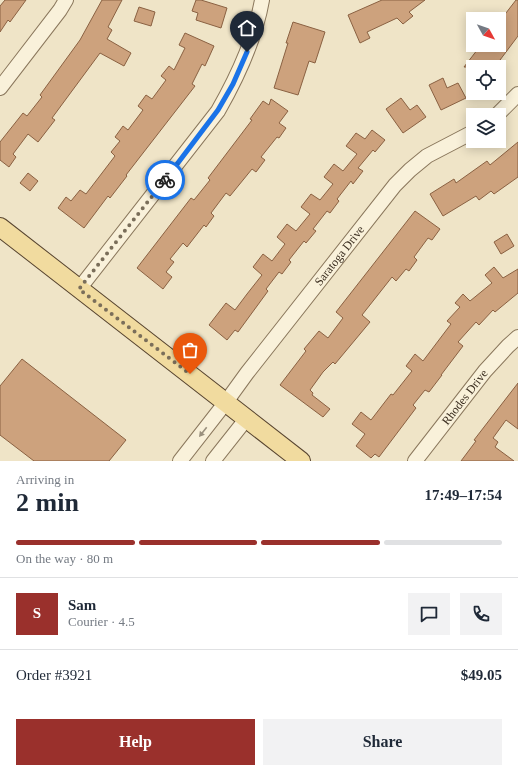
<!DOCTYPE html>
<html lang="en">
<head>
<meta charset="utf-8">
<style>
  :root { --surface:#fff; --page:#f2f2f3; --text:#1f2937; --muted:#747a83; --line:#e0e1e3; --accent:#9a302c }
  body { margin:0; font-family:Georgia,serif; background:var(--page); color:var(--text); height:100vh; display:flex; flex-direction:column; font-size:15px; white-space:nowrap }
  * { box-sizing:border-box; margin:0 }
  p { font-size:13px; color:var(--muted) }
  .icon { flex:none; width:22px; height:22px; fill:none; stroke:currentColor; stroke-width:2; stroke-linecap:round; stroke-linejoin:round }
  .map { position:relative; height:461px; overflow:hidden }
  .drawer { display:flex; flex-direction:column; background:var(--surface); flex:1 }
  .drawer>* { flex:none }
  .needle { width:26px; rotate:130deg }
  .buttons { position:absolute; left:466px; top:12px; display:grid; gap:8px }
  .buttons a { display:grid; place-items:center; width:40px; height:40px; border-radius:0px; background:var(--surface); box-shadow:0 2px 10px #0003; font-size:20px }
  .pin { position:absolute; display:grid; place-items:center; width:34px; height:34px; color:#fff; margin:-41px -17px; border-radius:50% 50% 50% 0; rotate:-45deg; box-shadow:0 0 4px #0007 }
  .pin .icon { rotate:45deg }
  .courier { position:absolute; display:grid; place-items:center; width:40px; height:40px; margin:-20px; border:3px solid #1a73e8; border-radius:50%; background:#fff; color:#222; box-shadow:0 1px 5px #0007 }
  .head em { font-style:normal; font-weight:700 }
  .head div { display:flex; flex-direction:column-reverse }
  .head { display:flex; align-items:center; justify-content:space-between; height:68px; padding:0 16px }
  h1 { font-size:26px; font-weight:700; line-height:30px }
  .bar { display:grid; grid-template-columns:repeat(4,1fr); gap:6px 4px; align-content:center; height:48px; padding:0 16px }
  .bar i { height:5px; border-radius:3px; background:var(--line) }
  .bar .on { background:var(--accent) }
  .bar p { grid-column:span 4 }
  .line { display:flex; align-items:center; gap:10px; padding:0 16px; border-top:1px solid var(--line) }
  .line div { flex:1 }
  .round { display:grid; place-items:center; flex:none; width:42px; height:42px; border-radius:0px; background:var(--page) }
  .action { display:flex; gap:8px; margin-top:auto; padding:8px 16px }
  .action a { flex:1; height:46px; border-radius:0px; background:var(--accent); color:#fff; font-size:16px; font-weight:700; line-height:46px; text-align:center }
  .action a+a { background:var(--page); color:var(--text) }
  .map>svg:first-child { display:block }
</style>
</head>
<body>
<div class="map">
<svg width="518" height="461" viewBox="0 0 518 461">
  <rect width="100%" height="100%" fill="#efe4c7"/>
  <!-- building -->
  <g fill="#cda27d" stroke="#8a6142">
    <path d="M5,0H26L10,22L8,20L0,32V6Z"/>
    <path d="M102,0H122L108,27L112,30L107,39L131,53L124,66L100,53L52,118L55,120L38,142L28,134L13,154L16,157L9,167L0,160V142L23,113L27,116L42,97L40,95L80,40Z"/>
    <path d="M196,0H201L227,8L221,28L196,20L198,13L192,11Z"/>
    <path d="M382,0H425L409,12L413,16L403,24L397,18L367,32L370,38L360,43L348,15Z"/>
    <path d="M516,0H518V36L500,60H501L496,67H464L481,45H499V22Z"/>
    <path d="M139,7L155,12L151,26L134,21Z"/>
    <path d="M293,22L325,32L315,63L309,61L298,95L274,88L288,43H286Z"/>
    <path d="M185,33L214,46L205,66L202,64L192,84L195,86L126,175L127,176L110,198L108,196L84,228L58,208L66,197L71,201L80,190L86,194L115,156L111,152L120,141L115,137L123,126L128,130L143,110L138,106L146,95L152,99L166,80L161,76L169,66L174,70L185,48L179,45Z"/>
    <path d="M443,78L447,88L458,83L466,98L441,110L429,85Z"/>
    <path d="M401,98L410,110L417,105L426,117L403,133L386,109Z"/>
    <path d="M271,99L288,111L279,123L286,128L279,138L277,137L261,157L265,160L256,172L252,169L230,196L226,193L211,213L214,216L206,227L204,225L187,247L183,243L170,259L174,262L166,272L172,277L163,289L137,268L191,198L194,200L210,180L208,178L252,120L250,119L263,101L269,105Z"/>
    <path d="M372,130L385,140L375,152L373,150L358,168L363,171L353,184L351,181L337,199L339,201L330,213L327,211L313,229L316,231L306,243L304,241L289,260L291,262L282,274L279,272L266,289L268,291L238,332L235,330L227,340L209,325L226,303L235,310L247,294L262,275L253,267L263,254L272,261L285,244L277,237L287,224L296,231L310,214L301,207L311,194L320,200L333,184L324,177L334,164L343,171L357,154L346,146L356,133L365,139Z"/>
    <path d="M518,142V177L494,194L491,191L479,200L476,196L443,216L430,194L454,179L456,183L487,161L490,165Z"/>
    <path d="M28,173L38,181L30,191L20,183Z"/>
    <path d="M415,211L440,229L432,240L428,238L414,257L417,260L409,271L406,269L396,281L392,277L362,315L370,322L335,364L333,362L323,372L310,390L313,393L312,395L330,409L323,417L280,385L306,351L304,349L319,331L328,338L343,318L336,312Z"/>
    <path d="M507,234L514,246L501,254L494,242Z"/>
    <path d="M494,267L503,278L518,269V293L495,312L493,310L479,325L476,322L458,342L463,346L441,375H442L429,392L425,390L413,405L416,408L379,457L375,454L371,458L356,446L365,434L352,424L361,412L371,420L391,394L393,395L412,371L406,366L415,354L423,361L451,324L447,321L460,307L455,303L463,294L470,301L492,283L485,275Z"/>
    <path d="M22,359L126,440L109,461H34L0,435V386Z"/>
    <path d="M518,383V429L506,420L493,438L498,442L495,447L514,461H461L476,441L474,440Z"/>
  </g>
  <g fill="none" stroke-linecap="round" stroke-linejoin="round">
    <!-- minor casing -->
    <g stroke="#8a775c" stroke-width="16">
      <g id="minor">
        <path d="M0,88L60,10L66,0"/>
        <path d="M497,115L518,94"/>
        <path d="M79,289L218,111C238,76 255,40 262,0"/>
        <path id="s1" d="M180,461L226,402L247,373L395,185L410,170L427,156L473,132"/>
        <path d="M213,461L247,418"/>
        <path id="s2" d="M415,461L485,371L508,346L518,337"/>
      </g>
    </g>
    <!-- major casing -->
    <g stroke="#584530" stroke-width="20">
      <path id="major" d="M0,227L301,461"/>
    </g>
    <!-- minor -->
    <use href="#minor" stroke="#f9f1da" stroke-width="14"/>
    <!-- major -->
    <use href="#major" stroke="#f1db9f" stroke-width="18"/>
  </g>
  <!-- one-way arrows -->
  <defs><path id="oneway-solid" d="M-6-.8H1V-3.2L6.5 0L1 3.2V.8H-6Z"/></defs>
  <use fill="#9a907d" href="#oneway-solid" transform="translate(203 432) rotate(128)"/>
  <g fill="none" stroke-linecap="round" stroke-linejoin="round">
    <!-- done -->
    <path stroke="#7a6e5a" stroke-width="4" stroke-dasharray="0 7.2" d="M165,180L79,289L190,374"/>
    <!-- route -->
    <path stroke="#1a73e8" stroke-width="5" d="M165,180L218,110L233,84L247,52"/>
  </g>
  <g text-anchor="middle" stroke-width="3" stroke-linejoin="round" paint-order="stroke">
    <!-- street labels -->
    <g font-size="12" fill="#3b2e20" stroke="#f6eed7">
      <text dy="4" stroke="none"><textPath href="#s1" startOffset="260">Saratoga Drive</textPath></text>
      <text dy="4" stroke="none"><textPath href="#s2" startOffset="81">Rhodes Drive</textPath></text>
    </g>
  </g>
</svg>
<div class="buttons">
<a><svg class="needle" viewBox="-14 -14 28 28"><path d="M0-13l5 13h-10z" fill="#e53935"/><path d="M0 13l5-13h-10z" fill="#747a83"/></svg></a>
<a><svg class="icon" aria-label="locate" viewBox="0 0 24 24"><circle cx="12" cy="12" r="6"/><path d="M12 2v4M12 18v4M2 12h4M18 12h4"/></svg></a>
<a><svg class="icon" aria-label="layers" viewBox="0 0 24 24"><path d="M12 4l9 5-9 5-9-5zM3 14l9 5 9-5"/></svg></a>
</div>
<div class="pin" style="left:190px;top:374px;background:#ea580c"><svg class="icon" aria-label="bag" viewBox="0 0 24 24"><path d="M5 8h14l-1 12H6zM9 8a3 3 0 0 1 6 0"/></svg></div>
<div class="pin" style="left:247px;top:52px;background:#1f2937"><svg class="icon" aria-label="home" viewBox="0 0 24 24"><path d="M3 11l9-7 9 7M6 9v11h12V9"/></svg></div>
<div class="courier" style="left:165px;top:180px"><svg class="icon" aria-label="bike" viewBox="0 0 24 24"><circle cx="6" cy="16" r="4"/><circle cx="18" cy="16" r="4"/><path d="M6 16l4-8h5l3 8M10 8l3 8H6M13 5h3"/></svg></div>
</div>
<section class="drawer">
<div class="head"><div><h1>2 min</h1><p>Arriving in</p></div><em>17:49–17:54</em></div>
<div class="bar"><i class="on"></i><i class="on"></i><i class="on"></i><i></i><p>On the way · 80 m</p></div>
<div class="line" style="height:72px"><b class="round" style="background:var(--accent);color:#fff">S</b><div><b>Sam</b><p>Courier · 4.5</p></div><a class="round"><svg class="icon" aria-label="chat" viewBox="0 0 24 24"><path d="M4 5h16v11H9l-5 4z"/></svg></a><a class="round"><svg class="icon" aria-label="phone" viewBox="0 0 24 24"><path d="M5 4h4l2 5-3 2q2 4 5 5l2-3 5 2v4C11 20 4 13 5 4z"/></svg></a></div>
<div class="line" style="height:52px"><div>Order #3921</div><b>$49.05</b></div>
<div class="action"><a>Help</a><a>Share</a></div>
</section>
</body>
</html>
